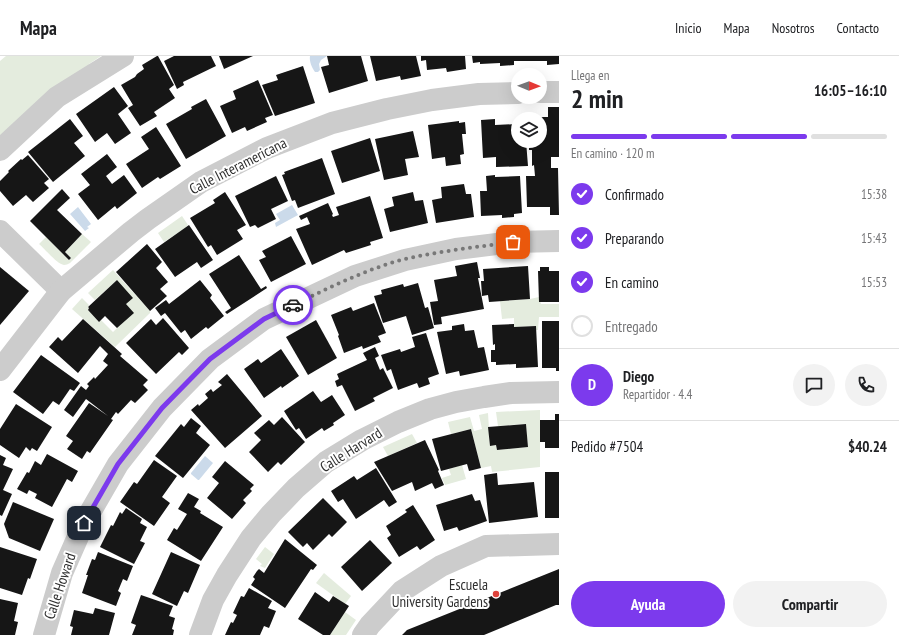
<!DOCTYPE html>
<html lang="es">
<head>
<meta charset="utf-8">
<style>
  :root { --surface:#fff; --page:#f2f2f2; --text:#202124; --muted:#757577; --line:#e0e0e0; --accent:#7c3aed }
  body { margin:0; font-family:"PT Sans Narrow",sans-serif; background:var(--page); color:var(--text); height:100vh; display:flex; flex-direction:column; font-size:15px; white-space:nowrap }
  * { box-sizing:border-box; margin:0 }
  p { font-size:13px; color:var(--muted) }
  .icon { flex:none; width:22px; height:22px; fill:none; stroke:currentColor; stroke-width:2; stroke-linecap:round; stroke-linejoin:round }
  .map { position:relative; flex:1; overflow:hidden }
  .sheet { display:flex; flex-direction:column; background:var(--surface); width:340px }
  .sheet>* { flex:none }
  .needle { width:26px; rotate:91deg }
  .fabs { position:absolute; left:511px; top:12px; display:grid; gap:8px }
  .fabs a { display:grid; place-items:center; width:36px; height:36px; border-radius:50%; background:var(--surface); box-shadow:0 4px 16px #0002; font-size:20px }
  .pin { position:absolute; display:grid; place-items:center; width:34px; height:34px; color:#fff; margin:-17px; border-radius:8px; box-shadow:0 2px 6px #0006 }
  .courier { position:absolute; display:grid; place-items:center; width:40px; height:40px; margin:-20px; border:3px solid #7c3aed; border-radius:50%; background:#fff; color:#222; box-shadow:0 1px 5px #0007 }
  .summary em { font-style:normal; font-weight:800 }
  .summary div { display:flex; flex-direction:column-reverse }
  .summary { display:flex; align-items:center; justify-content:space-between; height:68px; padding:0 12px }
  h1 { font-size:26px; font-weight:800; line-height:30px }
  .bar { display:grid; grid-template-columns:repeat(4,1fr); gap:6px 4px; align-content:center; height:48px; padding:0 12px }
  .bar i { height:5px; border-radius:3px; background:var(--line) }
  .bar .current { background:var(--accent) }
  .bar p { grid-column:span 4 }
  .line { display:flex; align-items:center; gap:10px; padding:0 12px; border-top:1px solid var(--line) }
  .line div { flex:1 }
  .round { display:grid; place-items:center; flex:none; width:42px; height:42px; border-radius:21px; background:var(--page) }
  ol { padding:0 12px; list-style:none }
  li { display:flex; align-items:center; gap:12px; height:44px }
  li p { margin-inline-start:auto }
  li .icon { padding:4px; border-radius:50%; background:var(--accent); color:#fff; stroke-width:4 }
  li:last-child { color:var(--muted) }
  li i { width:22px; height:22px; border:2px solid var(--line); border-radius:50% }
  .button { display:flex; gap:8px; margin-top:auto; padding:8px 12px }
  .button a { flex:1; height:46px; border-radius:24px; background:var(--accent); color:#fff; font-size:16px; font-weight:800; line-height:46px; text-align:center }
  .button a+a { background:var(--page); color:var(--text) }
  header { display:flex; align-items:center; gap:24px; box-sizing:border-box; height:56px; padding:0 20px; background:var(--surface); border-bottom:1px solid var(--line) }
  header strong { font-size:19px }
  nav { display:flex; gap:22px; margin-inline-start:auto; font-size:14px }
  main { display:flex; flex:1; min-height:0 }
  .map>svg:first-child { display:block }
</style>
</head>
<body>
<header>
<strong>Mapa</strong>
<nav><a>Inicio</a><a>Mapa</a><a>Nosotros</a><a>Contacto</a></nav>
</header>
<main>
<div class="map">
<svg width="559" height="579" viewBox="0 0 559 579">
  <rect width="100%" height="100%" fill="#fff"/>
  <!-- green -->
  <g fill="#e4ecde">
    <path d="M6,0H101L89,8L86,28L0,86V5Z"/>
    <path d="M182,160L188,169L184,173L164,186L158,177Z"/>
    <path d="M82,178L91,186L70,207C68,208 66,209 64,209C57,208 45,193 39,188L46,181L69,204L71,202L65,196Z"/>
    <path d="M113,214L150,255V257L115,291L72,253L82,242L89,249L88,251L89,252L88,254L99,266L101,264L113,276L133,257L126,248L117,224L95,244L88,237Z"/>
    <path d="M539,241L541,248H559V261H539L538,274H536V270L514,271V262L502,263L500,245L530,243Z"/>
    <path d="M540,354V411L492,416L491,410L481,412L471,373L451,378L448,366L470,361L474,375L482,373L479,359L488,357L490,390L496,389L497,394L528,391L526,368L498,370L496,356Z"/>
    <path d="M412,378L417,387L388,400L383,391Z"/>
    <path d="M462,409L466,423L445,429L442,422L451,419L449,413Z"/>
    <path d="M265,491L274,498L265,512L260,510L262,508L256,503Z"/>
    <path d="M324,517L351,540L345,548L316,527Z"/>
    <path d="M345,556L356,564L346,579H330Z"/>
  </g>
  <!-- water -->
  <g fill="#cbdaea">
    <path d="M310,0H327L321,4L319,8L320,14L318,16H315C312,12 309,5 310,0Z"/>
    <path d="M292,149L298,159L276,171L275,167L280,164L276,158Z"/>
    <path d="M78,151L91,168L87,171L89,172L85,175L70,158Z"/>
    <path d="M205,400L213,407L199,424H198L191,418V417Z"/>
  </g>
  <!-- building -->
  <g fill="#161616">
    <path d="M157,0H158L174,29L169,33L175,42L154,56L157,60L140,70L128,52L133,49L121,29L135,21L137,18L144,13L142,9Z"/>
    <path d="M174,0H211L216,10L183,26L184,29L177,33L164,5Z"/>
    <path d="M219,0H253L224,13Z"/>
    <path d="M327,0H361L368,25L329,37L321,11L329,9Z"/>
    <path d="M370,0H416L421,20L401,24L400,20L376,25Z"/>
    <path d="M421,0H465L466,13L447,16L446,12L427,14L426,4L421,5Z"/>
    <path d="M472,0H559V8L547,9V5H514V9L500,10V7L480,8V6L473,7Z"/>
    <path d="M303,10L315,47L275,60L262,29L278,24L276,19Z"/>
    <path d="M258,24L273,59L265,62L267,66L247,75L245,71L232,77L220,50L236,43L233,35Z"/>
    <path d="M114,31L128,50L118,58L131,77L115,88L107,77L95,86L76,58Z"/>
    <path d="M206,43L226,80L186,103L166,68L192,53L191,51Z"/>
    <path d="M548,51H559V101H551V112H558L559,159H550V151H527L526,120H535L534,109L532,110V94H529V85H540V63H526V61H548Z"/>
    <path d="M70,63L83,80L74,87L85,100L53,126L28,96Z"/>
    <path d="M495,63V69L518,68V85H526L528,110L496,111V101L483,102L481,64Z"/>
    <path d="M459,65V67L465,66L466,78H462L464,98L460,99L461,108L446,110L445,101L432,103L428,69Z"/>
    <path d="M156,71L181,110L160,123L158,121L142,132L126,108L149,93L141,81Z"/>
    <path d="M413,75L419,101L405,103L408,119L384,124L375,83Z"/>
    <path d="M370,82L380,115L342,127L331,95Z"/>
    <path d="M107,98L117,111L106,120L112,128L124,119L137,137L117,153L115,150L98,164L78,138L90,129L81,118Z"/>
    <path d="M28,99L49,123L44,127L49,132L33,146L26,139L13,150L0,135V125L9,116L8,115L21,103L22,104Z"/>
    <path d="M322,102L335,138L298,152L295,144L292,145L282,119L285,118L284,116Z"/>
    <path d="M495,119V121L520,120L522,157L514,158V161L502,162V159L481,160L480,135H487L486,120Z"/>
    <path d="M276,120L288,145L271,153L276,163L258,172L255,169L250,171L235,140Z"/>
    <path d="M464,128L466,138H471L474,161L436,167L432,144L442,142L441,131Z"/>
    <path d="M62,133L70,142L57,154L82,178L65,196L71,202L69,204L30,165Z"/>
    <path d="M225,136L246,169L237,174L243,183L217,199L211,189L208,191L190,162L215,147L213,144Z"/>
    <path d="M413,136L415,145L423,144L428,167L390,176L384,153L394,150L392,141Z"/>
    <path d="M370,140L383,182L370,186L371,189L346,197L344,194L312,209L296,173L310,168L307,161L301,164L299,160L328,147L333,158L332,159L333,161L339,159L336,151Z"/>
    <path d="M189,169L213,204L201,212L197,206L175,221L155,193Z"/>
    <path d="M291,180L306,208L271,226L259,204L266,201L262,195Z"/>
    <path d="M147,188L162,206L156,212L168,226L160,233L167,240L150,255L116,216Z"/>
    <path d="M239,199L261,233L266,230L267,232L227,258L225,256L231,252L209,218Z"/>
    <path d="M477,206L480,222H478L484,253L441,261L442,268L434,269L430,246L438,245L434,224L457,220L455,210Z"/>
    <path d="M528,210L530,243L489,246L488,239L482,240L481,225H484L483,213Z"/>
    <path d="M0,211L29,235L0,269Z"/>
    <path d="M540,211H549V215H559V246H539L538,215H540Z"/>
    <path d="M117,224L133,242L126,248L134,257L117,272L105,260L99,266L88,254L89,252L88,251Z"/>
    <path d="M200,224L212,239L210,242L224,260L208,273L206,271L191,283L185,274L181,277L165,257L161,260L155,252L166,244L169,248Z"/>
    <path d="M418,227L425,252L428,251L434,272L412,279L406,260L383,267L374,240L382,238L381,234L403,228L404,231Z"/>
    <path d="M374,247L386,277L378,280L381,286L363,293L362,290L344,297L338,280L339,279L331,259L351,251L353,255Z"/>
    <path d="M163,262L189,292L182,299L179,296L156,318L126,287L151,263L156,269Z"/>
    <path d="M83,263L122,298L120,300L148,324L143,329L148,334L135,347L131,344L118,358L116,356L111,363L113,364L90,397L87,395L82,403L67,393L73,385L66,380L89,347L108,360L86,343L73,361L64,354L81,330L86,334L89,330L87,328L94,321L95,323L108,309L103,305L108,298L100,290L78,317L49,291L58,281L62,285Z"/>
    <path d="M316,264L337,302L308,319L286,281Z"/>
    <path d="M542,265H559V315H556V312H542Z"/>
    <path d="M464,268L465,275L474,274L478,292L484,291L489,314L460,320L459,315L446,318L437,276L452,274V270Z"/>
    <path d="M514,268V271L536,270L538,311L516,312V308L496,309V306H491V294H495V288L493,289L492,269Z"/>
    <path d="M426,277L439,318L428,322L430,328L419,332L417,327L398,334L391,313L387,315L381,299L400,293L401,296L415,291L412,281Z"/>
    <path d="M375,291L379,300L375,302L380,314L383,312L393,332L373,342L375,345L355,355L342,329L337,331L335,325L339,323L337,318L367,304L363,297Z"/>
    <path d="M281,293L299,320L282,332L281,330L264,342L244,313L258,303L261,307Z"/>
    <path d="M41,299L80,327L74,335L70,333L59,349L53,345L43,358L13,336Z"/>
    <path d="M227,318L262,360L225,392L191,354L198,348L199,350L208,342L205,338L211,333L213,336L222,329L218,326Z"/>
    <path d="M313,335L321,346L332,339L345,359L333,367L334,369L324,375L322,372L306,383L299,372L296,374L284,355Z"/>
    <path d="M16,348L52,371L37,395L32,392L30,395L26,391L19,402L0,389V373Z"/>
    <path d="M555,358H559V392H545V386H540V364H555Z"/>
    <path d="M282,361L305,386L281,409L278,406L268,416L249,396L261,384L254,377L269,364L274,369Z"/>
    <path d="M191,362L201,370L196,377L210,389L183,422L155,400L181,368L184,371Z"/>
    <path d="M526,368L528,391L497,394L496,389L490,390L488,371Z"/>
    <path d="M471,373L481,412L469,415L467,408L441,415L432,383Z"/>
    <path d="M425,384L439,414L438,415L444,429L435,433L432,427L415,435L412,426L392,435L374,406Z"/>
    <path d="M47,398L78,415L72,426L67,423L52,451L35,442L37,438L29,434L27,438L17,433L27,416L29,417L35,405L41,409Z"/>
    <path d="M0,399L6,402L3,409L13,413L3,434L12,438L2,460L0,459Z"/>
    <path d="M154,404L177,420L162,441L170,447L154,470L120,446L134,426L137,428Z"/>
    <path d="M225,405L254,429L250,433L252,435L243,444L246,447L232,463L207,442L219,427L212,421Z"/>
    <path d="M376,412L397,446L389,451L384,444L356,463L343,443L338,446L331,435L354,420L357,424Z"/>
    <rect x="545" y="416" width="14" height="46"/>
    <path d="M497,417L498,429L534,426L538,461L489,467L484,419Z"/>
    <path d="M188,437L199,443L194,451L201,455L200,457L223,471L201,505L167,484L174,472L177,474L187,458L178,453Z"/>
    <path d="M472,438L475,445L480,444L487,465L459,475L457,471L444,475L436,449Z"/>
    <path d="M323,442L347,466L332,481L329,478L313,494L307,487L303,491L288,476Z"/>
    <path d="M13,446L54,463L40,495L9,482L4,468Z"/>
    <path d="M413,449L435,484L420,494L417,490L399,501L387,482L391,479L386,470L407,456L405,454Z"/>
    <path d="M126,452L142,463L140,467L147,471L140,485L145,487L134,508L100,491L111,469L113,470L120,456L122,458Z"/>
    <path d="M285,483L317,509L313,514L311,513L285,552L251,529L255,523L253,521L257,515L259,513L264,517Z"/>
    <path d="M370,484L392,507L362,535L341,511Z"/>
    <path d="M0,491L37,503L30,523L28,522L22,539L0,532Z"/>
    <path d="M98,496L133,510L127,525L123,523L118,535L121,537L116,550L82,537L88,519H86L92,503L95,504Z"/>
    <path d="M171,496L200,509L188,537L184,535L177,550L152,538Z"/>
    <path d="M559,513V549H556L484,579H402L407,574Z"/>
    <path d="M249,532L272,545L268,552L276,555L269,572L264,570L260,579H225L231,566L233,567L237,559L233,557L241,540L244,541Z"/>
    <path d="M315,536L329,546L333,540L349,550L330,579H323L298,563Z"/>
    <path d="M141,539L173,550L169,560L175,562L172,573L174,574L173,579H132L136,569L131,567Z"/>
    <path d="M0,543L18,547L14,565L18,566L15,579H0Z"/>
    <path d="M95,552L115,557L109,579H71L73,571L70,570L74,554L93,558Z"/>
  </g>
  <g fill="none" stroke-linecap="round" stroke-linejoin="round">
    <!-- minor -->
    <g stroke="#ccc" stroke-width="22">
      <path d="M540,36H559"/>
      <path d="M0,94L57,41L123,0"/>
      <path d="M0,175L61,235"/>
      <path d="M0,314L61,235L131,176L148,163L201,126L267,92L332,67L387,53L432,44L479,38L518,37"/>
      <path d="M44,579L62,517L84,467L118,408L162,352L210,303L264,263L355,220L405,204L456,193L513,186L559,185"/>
      <path d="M200,579L213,544L227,519L251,482L271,458L296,432L326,406L362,384L398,366L430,353L456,346L484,341L511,337L559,336"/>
      <path d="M363,579L370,569L402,535L441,510L486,490L559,488"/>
    </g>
  </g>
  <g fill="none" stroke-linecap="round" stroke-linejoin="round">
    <!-- done -->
    <path stroke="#787878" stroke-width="4" stroke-dasharray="0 7.2" d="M293,249C329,232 366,213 405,203C441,195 477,191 513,186"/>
    <!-- route -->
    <path stroke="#7c3aed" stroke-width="5" d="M84,467L118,408L162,352L210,303L264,263L293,249"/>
  </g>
  <!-- markers -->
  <circle fill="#dd423b" stroke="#fff" stroke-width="1.5" cx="496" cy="538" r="4"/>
  <g text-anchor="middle" stroke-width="4" stroke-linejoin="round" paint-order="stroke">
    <!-- street labels -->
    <g font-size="15" fill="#2f2f2f" stroke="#fff">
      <text transform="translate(238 110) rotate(-27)" y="5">Calle Interamericana</text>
      <text transform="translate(351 394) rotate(-32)" y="5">Calle Harvard</text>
      <text transform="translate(60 530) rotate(-71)" y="5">Calle Howard</text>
    </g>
    <!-- poi labels -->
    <g font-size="15" fill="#2f2f2f" stroke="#fff" text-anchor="end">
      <text x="488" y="534">Escuela<tspan x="488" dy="17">University Gardens</tspan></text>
    </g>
  </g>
</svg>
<div class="fabs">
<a><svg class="needle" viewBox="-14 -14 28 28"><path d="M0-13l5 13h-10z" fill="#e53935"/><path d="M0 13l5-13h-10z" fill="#757577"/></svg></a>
<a><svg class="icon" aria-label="layers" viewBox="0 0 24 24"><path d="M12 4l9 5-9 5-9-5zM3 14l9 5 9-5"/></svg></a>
</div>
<div class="pin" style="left:513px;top:186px;background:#ea580c"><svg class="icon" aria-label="bag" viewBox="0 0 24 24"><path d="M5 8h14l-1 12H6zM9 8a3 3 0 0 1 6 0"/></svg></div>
<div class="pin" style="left:84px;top:467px;background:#1f2937"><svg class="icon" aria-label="home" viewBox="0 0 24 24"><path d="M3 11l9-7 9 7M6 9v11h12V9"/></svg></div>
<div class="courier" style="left:293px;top:249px"><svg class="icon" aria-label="car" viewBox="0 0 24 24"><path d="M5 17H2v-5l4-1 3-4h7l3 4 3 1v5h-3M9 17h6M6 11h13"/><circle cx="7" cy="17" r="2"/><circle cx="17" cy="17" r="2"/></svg></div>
</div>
<section class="sheet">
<div class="summary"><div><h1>2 min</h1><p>Llega en</p></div><em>16:05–16:10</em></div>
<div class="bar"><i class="current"></i><i class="current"></i><i class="current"></i><i></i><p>En camino · 120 m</p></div>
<ol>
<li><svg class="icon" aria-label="check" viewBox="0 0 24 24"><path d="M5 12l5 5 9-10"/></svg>Confirmado<p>15:38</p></li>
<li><svg class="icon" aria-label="check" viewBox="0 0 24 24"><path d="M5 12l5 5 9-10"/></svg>Preparando<p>15:43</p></li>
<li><svg class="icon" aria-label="check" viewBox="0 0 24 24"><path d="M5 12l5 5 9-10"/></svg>En camino<p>15:53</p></li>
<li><i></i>Entregado</li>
</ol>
<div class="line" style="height:72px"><b class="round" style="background:var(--accent);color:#fff">D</b><div><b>Diego</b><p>Repartidor · 4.4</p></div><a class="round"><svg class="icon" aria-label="chat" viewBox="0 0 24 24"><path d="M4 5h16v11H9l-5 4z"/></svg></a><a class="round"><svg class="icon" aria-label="phone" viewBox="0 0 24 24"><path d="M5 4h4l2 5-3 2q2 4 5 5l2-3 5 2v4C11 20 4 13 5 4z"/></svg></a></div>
<div class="line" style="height:52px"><div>Pedido #7504</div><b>$40.24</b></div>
<div class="button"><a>Ayuda</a><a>Compartir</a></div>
</section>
</main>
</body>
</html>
